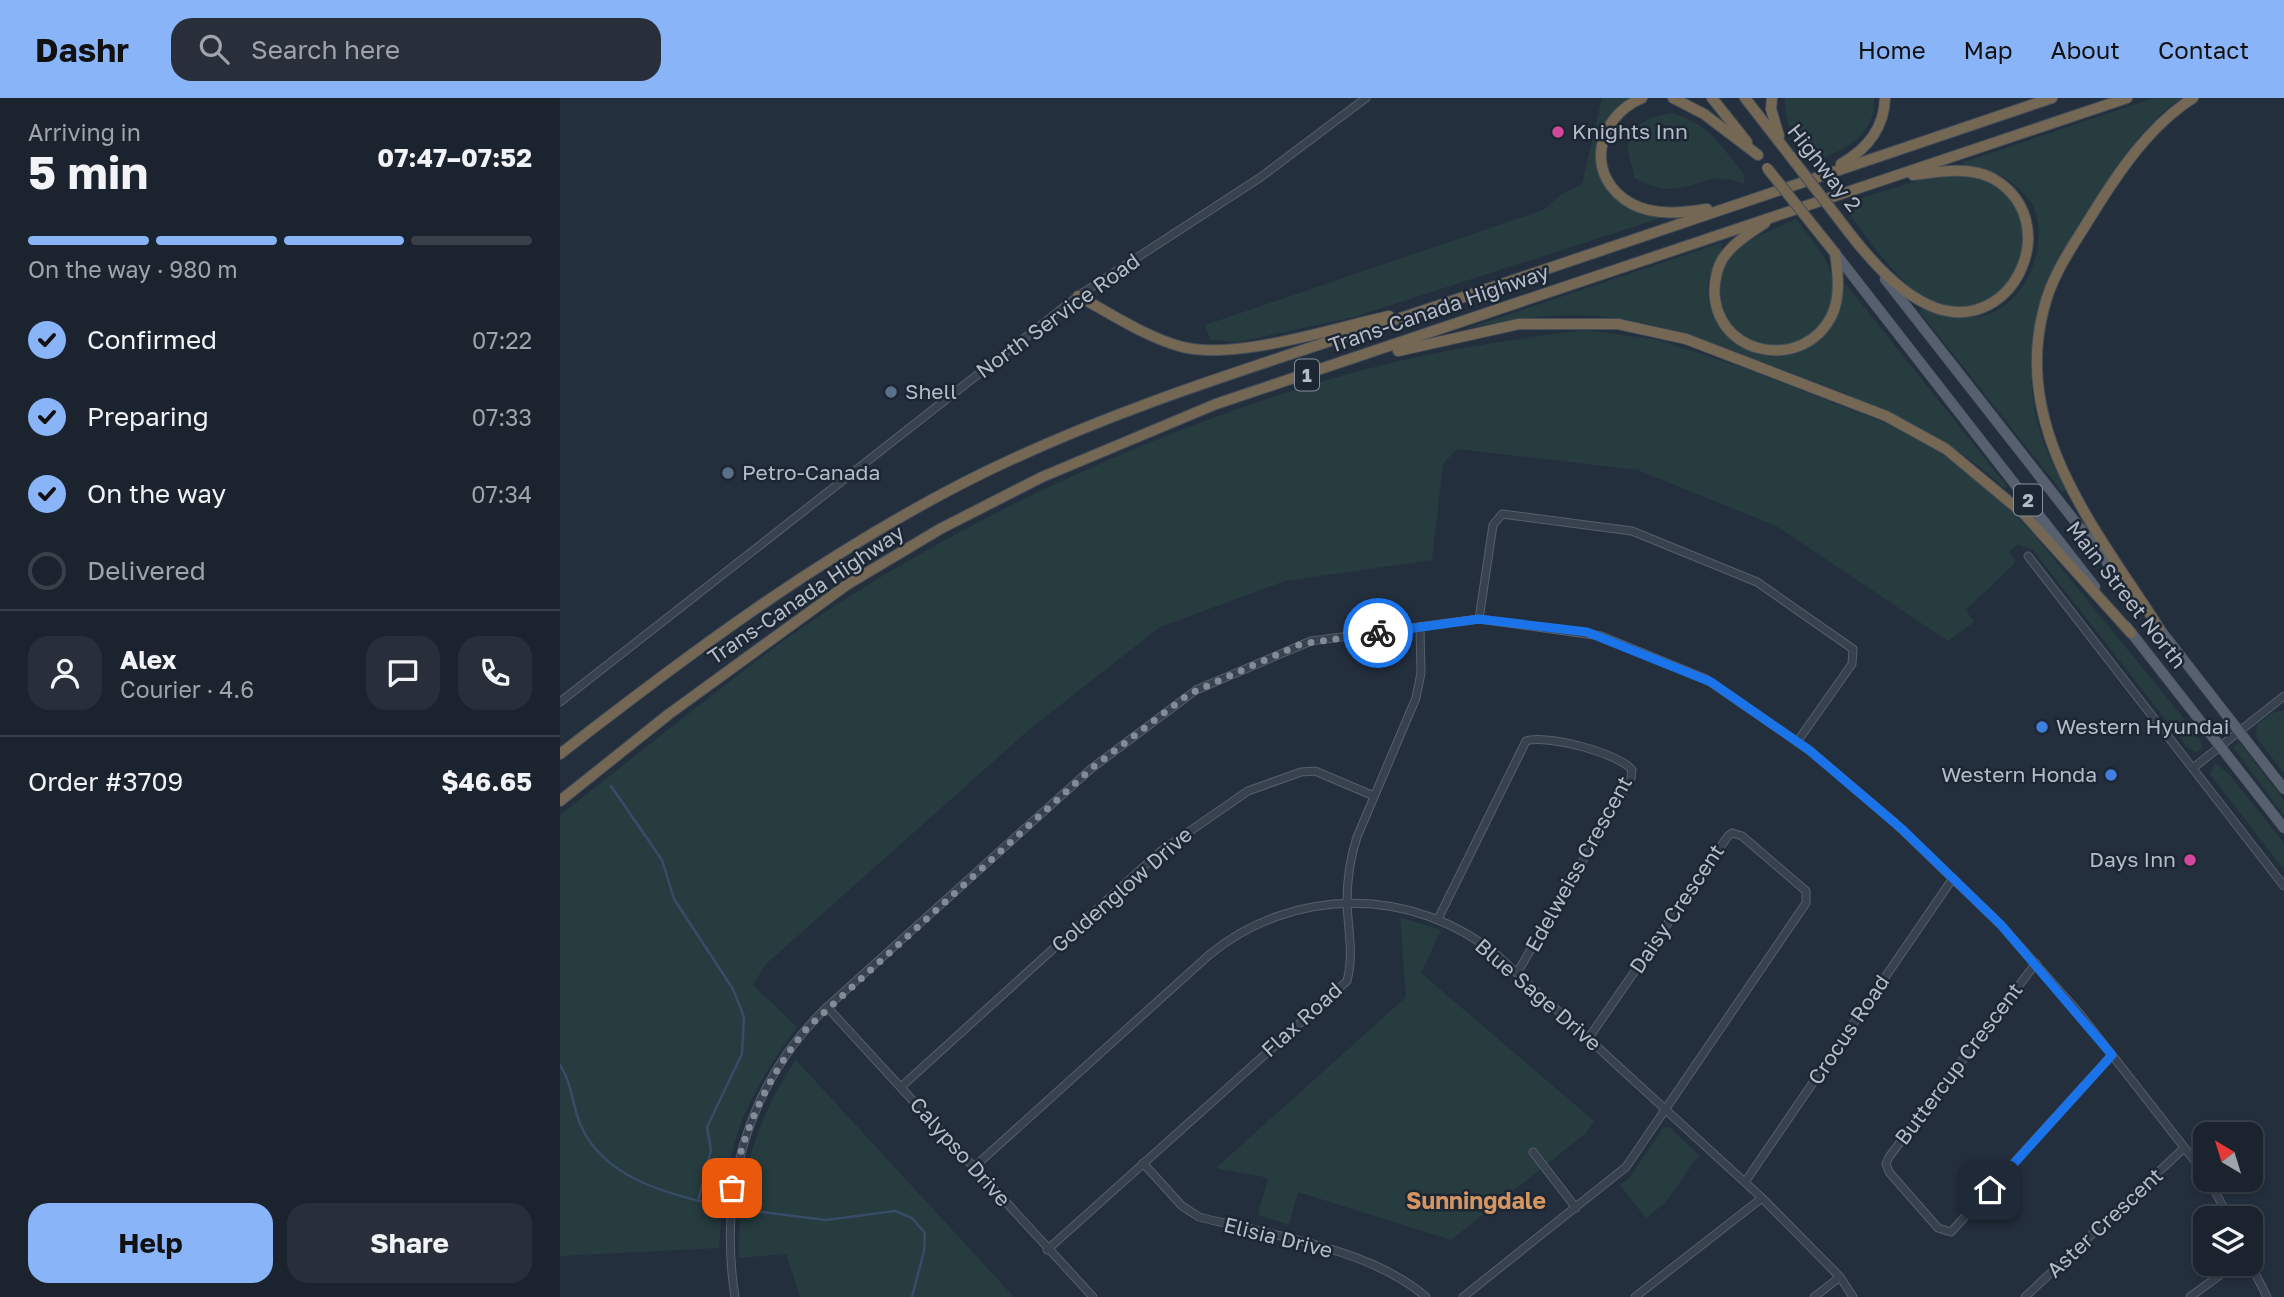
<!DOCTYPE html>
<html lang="en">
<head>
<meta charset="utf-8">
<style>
  :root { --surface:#1b232e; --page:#282f3a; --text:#f1f3f6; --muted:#a0a4aa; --line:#39404a; --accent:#8ab4f8 }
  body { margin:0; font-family:"Golos Text",sans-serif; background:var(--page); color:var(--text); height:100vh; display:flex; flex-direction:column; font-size:26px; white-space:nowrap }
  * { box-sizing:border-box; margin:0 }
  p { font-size:23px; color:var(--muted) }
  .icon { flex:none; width:38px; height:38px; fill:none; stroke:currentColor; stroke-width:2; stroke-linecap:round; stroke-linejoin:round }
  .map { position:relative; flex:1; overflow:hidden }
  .side { display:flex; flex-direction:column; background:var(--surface); width:560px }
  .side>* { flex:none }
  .needle { width:46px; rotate:322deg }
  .tools { position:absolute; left:1633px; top:1024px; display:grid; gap:14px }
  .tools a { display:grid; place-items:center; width:70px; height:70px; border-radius:14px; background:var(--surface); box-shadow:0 4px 10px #0003,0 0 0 2px var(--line); font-size:35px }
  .pin { position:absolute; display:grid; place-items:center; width:60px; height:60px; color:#fff; margin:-30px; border-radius:14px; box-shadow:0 4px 10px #0006 }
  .courier { position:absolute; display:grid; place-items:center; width:70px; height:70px; margin:-35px; border:5px solid #1a73e8; border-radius:50%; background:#fff; color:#222; box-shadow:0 2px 9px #0007 }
  .headline em { font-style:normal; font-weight:700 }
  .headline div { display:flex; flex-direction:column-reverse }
  .headline { display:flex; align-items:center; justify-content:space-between; height:119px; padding:0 28px }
  h1 { font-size:46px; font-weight:700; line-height:52px }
  .bar { display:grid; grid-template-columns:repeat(4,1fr); gap:10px 7px; align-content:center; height:84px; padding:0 28px }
  .bar i { height:9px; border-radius:5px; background:var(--line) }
  .bar .selected { background:var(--accent) }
  .bar p { grid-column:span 4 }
  .line { display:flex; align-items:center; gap:18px; padding:0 28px; border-top:2px solid var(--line) }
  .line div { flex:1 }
  .round { display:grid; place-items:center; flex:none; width:74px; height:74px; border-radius:21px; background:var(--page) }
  ol { padding:0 28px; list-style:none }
  li { display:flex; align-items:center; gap:21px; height:77px }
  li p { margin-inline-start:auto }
  li .icon { padding:7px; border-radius:50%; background:var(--accent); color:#111; stroke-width:4 }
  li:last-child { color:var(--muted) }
  li i { width:38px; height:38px; border:4px solid var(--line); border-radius:50% }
  .button { display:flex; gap:14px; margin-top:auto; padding:14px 28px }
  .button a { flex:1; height:80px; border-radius:21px; background:var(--accent); color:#111; font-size:28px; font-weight:700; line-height:80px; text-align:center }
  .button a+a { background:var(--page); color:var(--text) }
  header { display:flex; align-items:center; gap:42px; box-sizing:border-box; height:98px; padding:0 35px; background:var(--accent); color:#111 }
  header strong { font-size:33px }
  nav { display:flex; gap:38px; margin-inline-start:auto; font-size:24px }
  .search { width:490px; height:63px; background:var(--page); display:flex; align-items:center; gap:18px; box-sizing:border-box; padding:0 24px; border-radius:21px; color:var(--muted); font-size:26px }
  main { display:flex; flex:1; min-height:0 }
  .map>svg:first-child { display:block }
</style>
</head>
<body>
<header>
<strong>Dashr</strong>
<div class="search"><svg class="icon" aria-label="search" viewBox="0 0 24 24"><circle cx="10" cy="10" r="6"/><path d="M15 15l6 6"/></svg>Search here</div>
<nav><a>Home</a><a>Map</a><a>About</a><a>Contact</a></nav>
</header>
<main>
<section class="side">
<div class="headline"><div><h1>5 min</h1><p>Arriving in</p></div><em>07:47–07:52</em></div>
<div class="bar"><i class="selected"></i><i class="selected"></i><i class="selected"></i><i></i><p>On the way · 980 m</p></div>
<ol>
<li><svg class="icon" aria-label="check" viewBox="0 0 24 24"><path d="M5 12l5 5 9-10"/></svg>Confirmed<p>07:22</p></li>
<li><svg class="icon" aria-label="check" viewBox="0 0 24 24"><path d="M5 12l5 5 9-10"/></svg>Preparing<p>07:33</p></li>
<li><svg class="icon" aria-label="check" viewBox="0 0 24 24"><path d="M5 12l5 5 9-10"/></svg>On the way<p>07:34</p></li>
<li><i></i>Delivered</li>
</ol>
<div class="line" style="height:126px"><a class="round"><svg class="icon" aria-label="person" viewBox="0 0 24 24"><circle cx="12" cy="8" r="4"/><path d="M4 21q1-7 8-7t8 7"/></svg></a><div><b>Alex</b><p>Courier · 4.6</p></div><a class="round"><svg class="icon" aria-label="chat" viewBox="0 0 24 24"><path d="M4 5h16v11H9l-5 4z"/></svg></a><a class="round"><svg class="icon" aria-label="phone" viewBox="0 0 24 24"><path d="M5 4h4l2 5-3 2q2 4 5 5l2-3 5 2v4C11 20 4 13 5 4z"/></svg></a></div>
<div class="line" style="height:91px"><div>Order #3709</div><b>$46.65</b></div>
<div class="button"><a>Help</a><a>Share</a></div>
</section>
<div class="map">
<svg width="1724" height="1199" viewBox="0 0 1724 1199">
  <rect width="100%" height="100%" fill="#242f3e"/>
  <!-- green -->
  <g fill="#263c3f">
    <path d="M1042,0H1069C1041,22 1041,59 1055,90L1099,119L1092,123L794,219L679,244L650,242L645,227L983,112L1002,96L1022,86Z"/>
    <path d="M1225,0H1314C1317,34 1287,52 1259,61C1237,51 1223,24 1225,0Z"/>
    <path d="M1594,0H1622C1587,22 1561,62 1539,96C1477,192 1440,285 1507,391L1502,394L1359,213L1364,210C1383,217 1402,222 1422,218C1466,210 1494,140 1470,103C1462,91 1445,78 1432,74C1421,70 1409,71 1401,65Z"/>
    <path d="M1112,15C1151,27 1161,48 1185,78L1183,86C1149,72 1142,89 1112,91C1099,92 1086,85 1074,80C1073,70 1069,61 1068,52C1065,27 1094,17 1112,15Z"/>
    <path d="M1374,78C1391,78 1412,77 1427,84C1511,127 1440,249 1358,195C1333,178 1301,131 1281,106Z"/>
    <path d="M1236,121C1248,138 1269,159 1272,181C1284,261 1165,270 1161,198C1160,184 1162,169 1171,158C1185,140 1216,131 1236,121Z"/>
    <path d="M1161,145L1162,150C1158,160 1149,174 1148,185C1141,268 1269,297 1285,185L1447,388L1444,390C1378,327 1295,299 1211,267C1153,246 1099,223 1037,218C992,214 949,223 905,231Z"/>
    <path d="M1025,232L1098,242L1181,269L1323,324L1380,354L1445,406L1476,439L1638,638L1643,650L1637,655L1627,649L1473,452L1458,446L1449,454L1456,464L1406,512L1414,524L1388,543L1216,428L1078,372L897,351L883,366L872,462L725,483L600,529L471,630L205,867L193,887L237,929C178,1010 166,1051 159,1150L0,1158V717C73,660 145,601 219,546C386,426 615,320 815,269C884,251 954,241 1025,232Z"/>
    <path d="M1724,612V675L1696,639L1697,627L1712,615Z"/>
    <path d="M1679,644L1724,702V718L1673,649Z"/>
    <path d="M1655,665L1669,676L1724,745V772L1650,676Z"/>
    <path d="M840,819L881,832L861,875L1034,1023L1025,1036L891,1142L738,1094L729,1127L698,1117L708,1080L656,1070L846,899Z"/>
    <path d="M236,962L454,1199H240L226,1156L179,1160C177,1087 194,1022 236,962Z"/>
    <path d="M1109,1029L1139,1057L1105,1105L1086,1120L1060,1087L1070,1079L1103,1030Z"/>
  </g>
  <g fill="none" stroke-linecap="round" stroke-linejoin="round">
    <!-- stream -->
    <g stroke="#394c67" stroke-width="2.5">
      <path d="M51,688L102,762L114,801L173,891L184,919L182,956L147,1029L151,1052L138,1103"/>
      <path d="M0,967C13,987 12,1008 21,1028C44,1079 104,1095 152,1106"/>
      <path d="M186,1112L266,1122L335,1113L352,1120L365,1135L364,1153L352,1199"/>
    </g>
    <!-- minor casing -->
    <g stroke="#565f6c" stroke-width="9">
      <g id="minor">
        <path d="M1468,458L1724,788"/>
        <path d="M919,521L933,427L942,416L1072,433L1197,484L1293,551L1292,566L1237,644"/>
        <path d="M0,604L518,198L701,79L806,0"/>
        <path d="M1633,670L1724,598"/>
        <path d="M878,821L966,643C986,636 1059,655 1072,672L1071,680L957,875"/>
        <path d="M1476,865L1329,1059L1326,1066L1329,1074L1378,1130L1391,1134L1552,957"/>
        <path d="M267,909L533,1199"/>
        <path d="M341,989L601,753L688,693L741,674L755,673L814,698"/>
        <path d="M973,1054L1016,1110"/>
        <path d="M583,1065L622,1108L639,1119C710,1137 810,1150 866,1199"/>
        <path d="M413,1070L649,857C733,788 853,788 937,857L1202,1100L1280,1179L1293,1199"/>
        <path d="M1649,1082L1669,1120"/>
        <path d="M1185,1084L1393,780"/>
        <path d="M487,1152L787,883C794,857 788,831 787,805C787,783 790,760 797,739L856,600L861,575L860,529"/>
        <path d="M1690,1165L1707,1199"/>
        <path d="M175,1199C158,1091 188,985 267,909L532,670L636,592L751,543L919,521L1041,538L1146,581L1249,652L1334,724L1441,827L1520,916L1645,1076"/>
        <path d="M903,1199L1066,1069L1246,805V793L1182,738L1172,735L1168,738L1028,941"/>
        <path d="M1075,1199L1202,1100"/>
        <path d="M1254,1199L1280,1179"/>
        <path d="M1465,1199L1624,1050"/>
        <path d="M1630,1199L1675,1166"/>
      </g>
    </g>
    <!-- major casing -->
    <g stroke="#414a57" stroke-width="11">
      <g id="major">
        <path d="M1275,155L1535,489"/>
        <path d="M1325,181L1568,491"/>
        <path d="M1595,525L1724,691"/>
        <path d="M1566,528L1724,730"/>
      </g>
    </g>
    <!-- highway casing -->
    <g stroke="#434c59" stroke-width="12">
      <g id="highway">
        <path d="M1082,0C1035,20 1024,80 1072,106C1095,118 1124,115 1147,111"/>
        <path d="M1113,0L1144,16L1198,57"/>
        <path d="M1152,0L1187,44"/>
        <path d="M1185,0L1231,59"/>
        <path d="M1212,0L1211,11L1219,38"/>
        <path d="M1281,66C1307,51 1324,31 1325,0"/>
        <path d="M1205,125C1192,134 1177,142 1167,155C1157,166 1153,186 1155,201C1163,260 1244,271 1271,219C1281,200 1278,176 1275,155"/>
        <path d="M1291,137C1312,164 1342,198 1376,210C1455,237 1506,121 1432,80C1409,68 1377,74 1353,77"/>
        <path d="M518,198C550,215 584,238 619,248C673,264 773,230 829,218"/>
        <path d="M838,253L959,226H1058L1126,241L1326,318L1386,351L1464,416L1571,535"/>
        <path d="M1599,530C1538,434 1451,332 1484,210C1492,177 1512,149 1530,120C1557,76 1589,28 1633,0"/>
        <path d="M0,656C130,555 256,461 403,385C552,309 716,262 874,209C1080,140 1286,70 1492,0"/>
        <path d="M0,703L109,616L288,486L380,431L482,379L656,306L1567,0"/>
      </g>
    </g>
    <!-- minor -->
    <use href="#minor" stroke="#38414e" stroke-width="7"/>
    <!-- major -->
    <use href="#major" stroke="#56606e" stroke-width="10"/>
    <!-- highway -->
    <use href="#highway" stroke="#746855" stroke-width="10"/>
    <!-- highway-bridge casing -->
    <g stroke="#434c59" stroke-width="12" stroke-linecap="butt">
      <g id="highway-bridge">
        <path d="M1231,59L1291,137"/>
        <path d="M1207,70L1275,155"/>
      </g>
    </g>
    <!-- highway-bridge -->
    <use href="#highway-bridge" stroke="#746855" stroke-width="10"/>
  </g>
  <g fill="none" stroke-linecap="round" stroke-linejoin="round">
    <!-- done -->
    <path stroke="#828b98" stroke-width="7" stroke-dasharray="0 12.6" d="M172,1090C184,1030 208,978 247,930L532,670L629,596L741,546L818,535"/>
    <!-- route -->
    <path stroke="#1a73e8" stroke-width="9" d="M818,535L919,521L1027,534L1151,584L1249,652L1343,732L1441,827L1552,957L1430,1092"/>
  </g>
  <!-- markers -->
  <g fill="#d1479c" stroke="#1d2633" stroke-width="2.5">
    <circle cx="998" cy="34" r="7"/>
    <circle cx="1630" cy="762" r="7"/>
  </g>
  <g fill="#5c6f8a" stroke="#1d2633" stroke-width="2.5">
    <circle cx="331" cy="294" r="7"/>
    <circle cx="168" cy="375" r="7"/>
  </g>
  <g fill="#3f7fe0" stroke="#1d2633" stroke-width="2.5">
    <circle cx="1482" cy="629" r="7"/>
    <circle cx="1551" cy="677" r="7"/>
  </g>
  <g text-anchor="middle" stroke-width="5" stroke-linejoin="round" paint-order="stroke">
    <!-- shield labels -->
    <g fill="#1d2633" stroke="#878f9c" stroke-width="2">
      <rect x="735" y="261.5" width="24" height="31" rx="5"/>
      <rect x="1454" y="386.5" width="28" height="31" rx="5"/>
    </g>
    <g font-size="19" font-weight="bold" fill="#b4bcc9">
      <text x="747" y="284">1</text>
      <text x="1468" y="409">2</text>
    </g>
    <!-- poi labels -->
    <g font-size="21" fill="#b4bcc9" stroke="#1d2633" text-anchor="start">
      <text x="1012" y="41">Knights Inn</text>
      <text x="345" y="301">Shell</text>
      <text x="182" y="382">Petro-Canada</text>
      <text x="1496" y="636">Western Hyundai</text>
      <text x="1537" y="684" text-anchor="end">Western Honda</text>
      <text x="1616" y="769" text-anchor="end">Days Inn</text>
    </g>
    <!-- street labels -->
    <g font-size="21" fill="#b4bcc9" stroke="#1d2633">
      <text transform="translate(1264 70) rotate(52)" y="7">Highway 2</text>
      <text transform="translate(879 211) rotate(-19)" y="7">Trans-Canada Highway</text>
      <text transform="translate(498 218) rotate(-36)" y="7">North Service Road</text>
      <text transform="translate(246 497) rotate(-34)" y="7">Trans-Canada Highway</text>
      <text transform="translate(1566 497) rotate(52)" y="7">Main Street North</text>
      <text transform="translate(1019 766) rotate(-61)" y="7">Edelweiss Crescent</text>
      <text transform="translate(562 792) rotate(-41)" y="7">Goldenglow Drive</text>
      <text transform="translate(1117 811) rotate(-56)" y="7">Daisy Crescent</text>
      <text transform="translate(978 897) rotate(41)" y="7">Blue Sage Drive</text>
      <text transform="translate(742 922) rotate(-42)" y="7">Flax Road</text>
      <text transform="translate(1289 932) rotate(-56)" y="7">Crocus Road</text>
      <text transform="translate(1399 966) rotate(-53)" y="7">Buttercup Crescent</text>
      <text transform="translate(400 1054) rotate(48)" y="7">Calypso Drive</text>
      <text transform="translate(1545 1125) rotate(-43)" y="7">Aster Crescent</text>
      <text transform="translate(718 1140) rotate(14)" y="7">Elisia Drive</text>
    </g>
    <!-- neighbourhood labels -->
    <g font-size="23" font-weight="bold" fill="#d59563" stroke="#1d2633">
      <text x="916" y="1111">Sunningdale</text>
    </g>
  </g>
</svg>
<div class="tools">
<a><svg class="needle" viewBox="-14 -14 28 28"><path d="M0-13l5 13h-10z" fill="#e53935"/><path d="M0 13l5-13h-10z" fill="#a0a4aa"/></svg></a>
<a><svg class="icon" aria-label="layers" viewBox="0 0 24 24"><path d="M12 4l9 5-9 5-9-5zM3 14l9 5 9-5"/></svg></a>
</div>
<div class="pin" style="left:172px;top:1090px;background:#ea580c"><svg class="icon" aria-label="bag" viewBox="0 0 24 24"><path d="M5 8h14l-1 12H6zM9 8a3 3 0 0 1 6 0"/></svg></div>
<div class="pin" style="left:1430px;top:1092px;background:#1f2937"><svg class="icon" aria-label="home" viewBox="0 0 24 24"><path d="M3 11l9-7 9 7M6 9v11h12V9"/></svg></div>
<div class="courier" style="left:818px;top:535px"><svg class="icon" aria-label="bike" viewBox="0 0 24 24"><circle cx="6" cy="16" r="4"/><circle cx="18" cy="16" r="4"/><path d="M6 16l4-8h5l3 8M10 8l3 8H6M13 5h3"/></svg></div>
</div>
</main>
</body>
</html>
